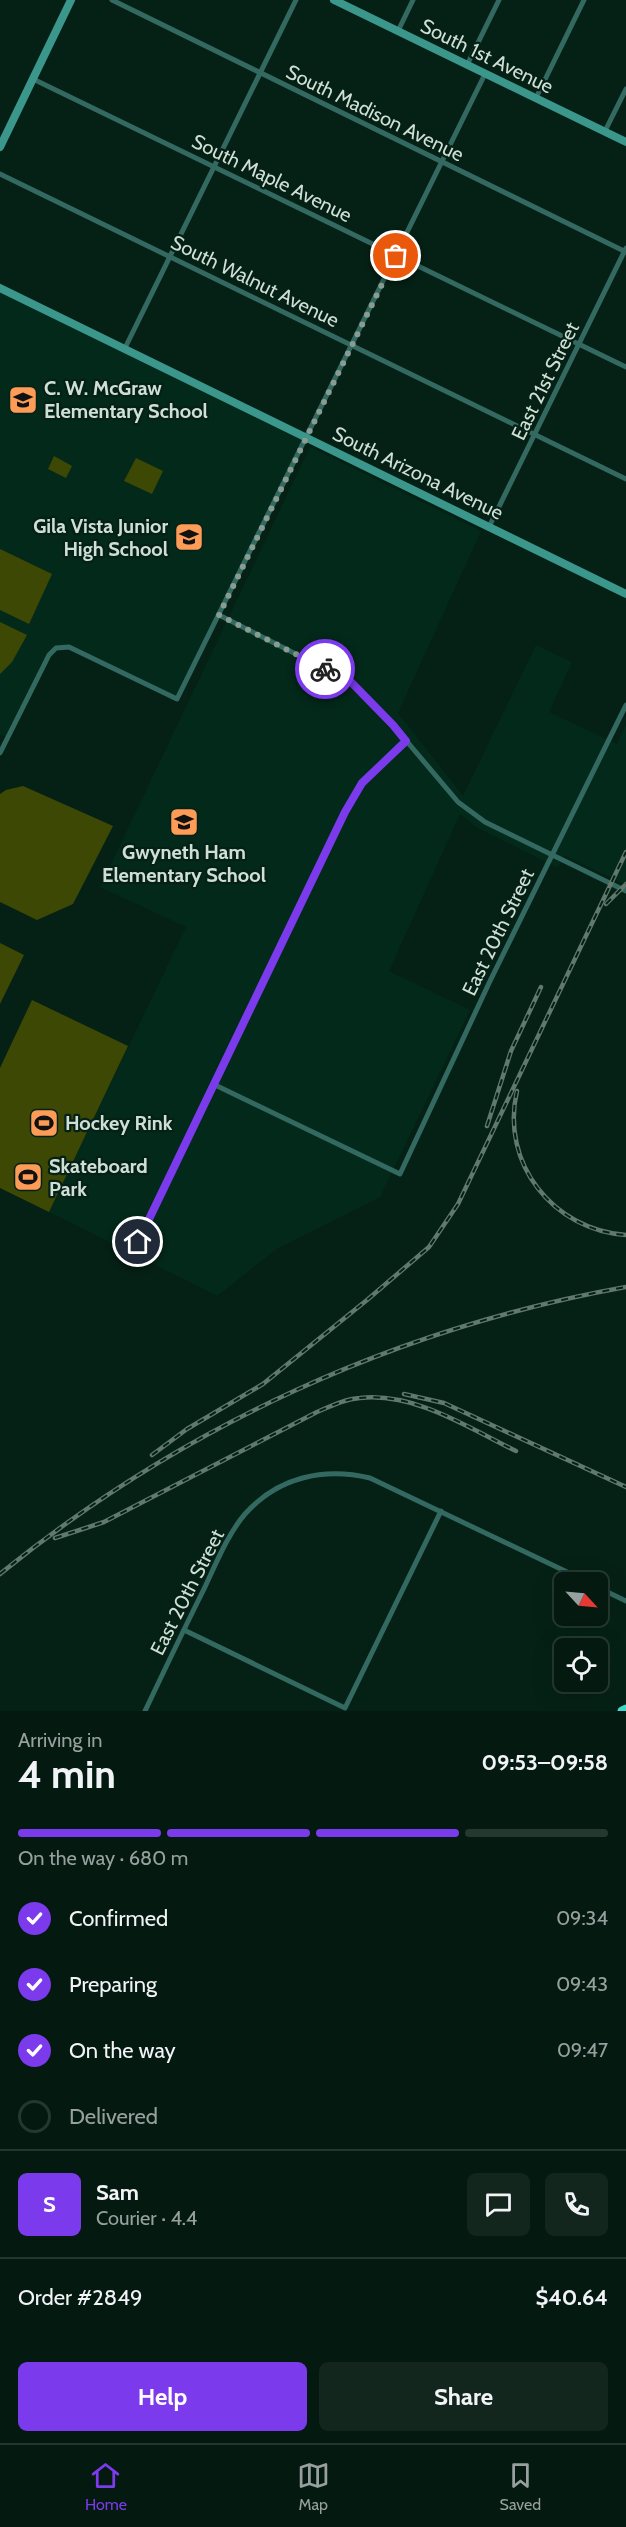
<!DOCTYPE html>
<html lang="en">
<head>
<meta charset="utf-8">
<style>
  :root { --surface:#041910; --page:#12261e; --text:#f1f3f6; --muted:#97a09f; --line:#253830; --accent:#7c3aed }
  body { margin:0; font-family:Cabin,sans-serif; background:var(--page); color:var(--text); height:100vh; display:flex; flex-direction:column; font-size:22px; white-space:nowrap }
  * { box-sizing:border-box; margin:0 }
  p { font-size:20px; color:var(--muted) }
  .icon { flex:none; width:33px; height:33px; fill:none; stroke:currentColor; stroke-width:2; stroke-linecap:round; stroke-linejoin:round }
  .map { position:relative; height:1711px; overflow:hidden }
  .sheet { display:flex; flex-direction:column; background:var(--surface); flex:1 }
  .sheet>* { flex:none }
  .needle { width:39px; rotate:116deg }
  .buttons { position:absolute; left:554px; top:1572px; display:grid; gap:12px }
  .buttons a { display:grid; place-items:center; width:54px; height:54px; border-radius:9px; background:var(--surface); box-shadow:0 6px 24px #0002,0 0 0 2px var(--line); font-size:30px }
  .pin { position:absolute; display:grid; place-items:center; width:51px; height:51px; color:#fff; margin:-26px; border:3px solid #fff; border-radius:50%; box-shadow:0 2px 6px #0007 }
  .courier { position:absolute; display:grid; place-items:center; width:60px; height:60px; margin:-30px; border:4px solid #7c3aed; border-radius:50%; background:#fff; color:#222; box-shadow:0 2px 8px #0007 }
  .overview em { font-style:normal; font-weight:700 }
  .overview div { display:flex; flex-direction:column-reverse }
  .overview { display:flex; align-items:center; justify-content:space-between; height:102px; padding:0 18px }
  h1 { font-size:39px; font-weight:700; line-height:45px }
  .bar { display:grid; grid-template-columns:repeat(4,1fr); gap:9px 6px; align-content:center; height:72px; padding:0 18px }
  .bar i { height:8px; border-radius:4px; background:var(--line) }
  .bar .active { background:var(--accent) }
  .bar p { grid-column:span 4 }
  .line { display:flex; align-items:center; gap:15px; padding:0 18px; border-top:2px solid var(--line) }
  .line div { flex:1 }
  .round { display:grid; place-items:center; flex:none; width:63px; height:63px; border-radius:9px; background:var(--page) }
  ol { padding:0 18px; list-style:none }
  li { display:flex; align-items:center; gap:18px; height:66px }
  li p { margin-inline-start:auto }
  li .icon { padding:6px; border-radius:50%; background:var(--accent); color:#fff; stroke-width:4 }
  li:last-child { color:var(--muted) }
  li i { width:33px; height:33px; border:3px solid var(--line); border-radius:50% }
  .button { display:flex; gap:12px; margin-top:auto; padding:12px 18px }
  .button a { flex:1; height:69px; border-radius:9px; background:var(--accent); color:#fff; font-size:24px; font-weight:700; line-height:69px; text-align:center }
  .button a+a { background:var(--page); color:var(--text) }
  .dock { display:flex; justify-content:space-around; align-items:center; height:84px; border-top:2px solid var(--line); background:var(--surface); font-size:16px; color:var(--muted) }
  .dock a { display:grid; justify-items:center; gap:3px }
  .dock .active { color:var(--accent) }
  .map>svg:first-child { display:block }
</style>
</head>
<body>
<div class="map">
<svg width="626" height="1711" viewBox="0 0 626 1711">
  <rect width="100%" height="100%" fill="#052115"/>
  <!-- built -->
  <g fill="#03291a">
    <path d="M0,288L307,436L177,699L69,647L56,648L49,655L8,737L0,735Z"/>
    <path d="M310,447L481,531L398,713L463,796L536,645L572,662L549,712L617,744L626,725V885L564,855L558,868L476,827L460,814L389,971L470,1010L380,1197L275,1250L217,1296L49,1212L186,927L100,887Z"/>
  </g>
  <!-- green -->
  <g fill="#3d4804">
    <path d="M54,456L72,466L66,478L48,469Z"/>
    <path d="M136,458L163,471L152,494L124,481Z"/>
    <path d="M0,549L52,574L29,624L0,610Z"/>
    <path d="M0,622L27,635L12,662L0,674Z"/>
    <path d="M23,786L113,826L73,904L37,920L0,902V794L6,790Z"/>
    <path d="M0,943L24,955L0,1004Z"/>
    <path d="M32,1000L128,1046L49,1212L0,1188V1068Z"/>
  </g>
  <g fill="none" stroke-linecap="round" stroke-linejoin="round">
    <!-- street -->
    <g stroke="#346962" stroke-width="5">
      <path d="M112,0L626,252"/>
      <path d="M398,31L413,0"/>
      <path d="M467,65L499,0"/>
      <path d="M33,79L626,367"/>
      <path d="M536,98L584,0"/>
      <path d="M605,131L626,89"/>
      <path d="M0,174L626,479"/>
      <path d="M125,348L296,0"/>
      <path d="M489,527L626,248"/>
      <path d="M219,615L349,681L393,725L458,802L485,822L626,891"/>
      <path d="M0,753L49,655L56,648L69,647L177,699L485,74"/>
      <path d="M213,1084L400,1174L490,981L626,705"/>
      <path d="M138,1242L345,812L362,783L406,741"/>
      <path d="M597,1587L626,1601"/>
      <path d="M184,1630L345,1708L441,1511"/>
      <path d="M145,1711C164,1671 183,1631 203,1591C215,1566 227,1535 245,1514C278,1477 324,1467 370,1478L588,1582"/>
    </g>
    <!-- secondary -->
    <g stroke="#3b968b" stroke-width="8">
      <path d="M334,0L626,142"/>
      <path d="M0,147L71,0"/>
      <path d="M0,288L626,594"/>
    </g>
    <!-- highway -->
    <path stroke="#3cd9c8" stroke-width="9" d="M622,1711L626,1709"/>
    <!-- rail casing -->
    <g stroke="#61786d" stroke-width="4.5">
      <g id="rail">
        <path d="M606,904L626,884"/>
        <path d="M517,1091C500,1163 553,1230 626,1235"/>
        <path d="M487,1126L511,1051L541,987"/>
        <path d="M404,1394L444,1403L626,1487"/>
        <path d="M152,1455L187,1429L263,1384L367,1300L429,1247L458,1204L626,852"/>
        <path d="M55,1538L104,1522L317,1412C331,1406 345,1399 360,1398C415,1392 469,1428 516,1451"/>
        <path d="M0,1574C181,1427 396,1328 626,1287"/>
      </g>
    </g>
    <!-- rail -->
    <use href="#rail" stroke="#052115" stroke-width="2" stroke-dasharray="7" stroke-linecap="butt"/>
  </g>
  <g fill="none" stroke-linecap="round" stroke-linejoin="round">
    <!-- done -->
    <path stroke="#889c92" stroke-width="6" stroke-dasharray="0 10.8" d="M325,669L219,615L396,256"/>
    <!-- route -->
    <path stroke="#7c3aed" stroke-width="8" d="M138,1242L345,812L362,783L406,741L393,725L350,681L325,669"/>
  </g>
  <!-- icons -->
  <defs>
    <g id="school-square" transform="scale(1.5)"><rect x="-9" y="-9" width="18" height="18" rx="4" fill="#fd9c56" stroke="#052115"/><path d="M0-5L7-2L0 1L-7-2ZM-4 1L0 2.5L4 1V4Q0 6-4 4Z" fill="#111"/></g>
    <g id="stadium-square" transform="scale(1.5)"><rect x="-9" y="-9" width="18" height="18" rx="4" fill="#fd9c56" stroke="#052115"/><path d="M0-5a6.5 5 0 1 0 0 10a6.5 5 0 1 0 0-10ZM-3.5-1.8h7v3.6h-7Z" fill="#111"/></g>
  </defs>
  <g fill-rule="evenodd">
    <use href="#school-square" x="23" y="400"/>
    <use href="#school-square" x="189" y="537"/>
    <use href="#school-square" x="184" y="822"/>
    <use href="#stadium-square" x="44" y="1123"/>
    <use href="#stadium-square" x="28" y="1177"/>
  </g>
  <g text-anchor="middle" stroke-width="4.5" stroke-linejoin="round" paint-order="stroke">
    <!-- street labels -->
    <g font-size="20" fill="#cfdfd6" stroke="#052115">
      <text transform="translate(487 56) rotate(26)" y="7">South 1st Avenue</text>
      <text transform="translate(375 113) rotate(26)" y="7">South Madison Avenue</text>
      <text transform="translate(272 178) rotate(26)" y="7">South Maple Avenue</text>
      <text transform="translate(255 281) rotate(26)" y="7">South Walnut Avenue</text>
      <text transform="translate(545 381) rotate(-64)" y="7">East 21st Street</text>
      <text transform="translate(418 473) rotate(26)" y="7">South Arizona Avenue</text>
      <text transform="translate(498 932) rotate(-64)" y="7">East 20th Street</text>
      <text transform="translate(187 1592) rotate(-63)" y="7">East 20th Street</text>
    </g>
    <!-- poi labels -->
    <g font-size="20" font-weight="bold" fill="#cfdfd6" stroke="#052115" text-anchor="start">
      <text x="44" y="395">C. W. McGraw<tspan x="44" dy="23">Elementary School</tspan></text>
      <text x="168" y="533" text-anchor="end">Gila Vista Junior<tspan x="168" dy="23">High School</tspan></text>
      <text x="184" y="859" text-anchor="middle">Gwyneth Ham<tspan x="184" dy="23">Elementary School</tspan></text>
      <text x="65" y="1130">Hockey Rink</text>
      <text x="49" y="1173">Skateboard<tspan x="49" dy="23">Park</tspan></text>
    </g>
  </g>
</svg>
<div class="buttons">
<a><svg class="needle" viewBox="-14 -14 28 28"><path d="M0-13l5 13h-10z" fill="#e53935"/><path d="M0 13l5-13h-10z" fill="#97a09f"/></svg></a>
<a><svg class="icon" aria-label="locate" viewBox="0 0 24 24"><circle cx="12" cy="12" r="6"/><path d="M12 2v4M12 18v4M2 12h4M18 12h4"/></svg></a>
</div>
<div class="pin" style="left:396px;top:256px;background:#ea580c"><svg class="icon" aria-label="bag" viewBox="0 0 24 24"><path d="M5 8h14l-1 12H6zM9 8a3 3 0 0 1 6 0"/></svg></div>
<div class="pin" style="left:138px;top:1242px;background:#1f2937"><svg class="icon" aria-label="home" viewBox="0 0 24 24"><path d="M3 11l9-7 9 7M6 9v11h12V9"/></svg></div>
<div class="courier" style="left:325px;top:669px"><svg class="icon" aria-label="bike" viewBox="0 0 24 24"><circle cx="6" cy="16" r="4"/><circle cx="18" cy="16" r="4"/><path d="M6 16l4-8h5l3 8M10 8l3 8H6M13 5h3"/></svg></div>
</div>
<section class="sheet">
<div class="overview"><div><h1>4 min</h1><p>Arriving in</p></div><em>09:53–09:58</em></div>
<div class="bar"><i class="active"></i><i class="active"></i><i class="active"></i><i></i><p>On the way · 680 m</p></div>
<ol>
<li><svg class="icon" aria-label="check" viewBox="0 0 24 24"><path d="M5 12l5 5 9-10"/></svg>Confirmed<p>09:34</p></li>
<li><svg class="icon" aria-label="check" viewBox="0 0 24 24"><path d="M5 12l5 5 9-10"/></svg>Preparing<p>09:43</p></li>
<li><svg class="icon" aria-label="check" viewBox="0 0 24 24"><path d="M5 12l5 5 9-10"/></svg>On the way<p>09:47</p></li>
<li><i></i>Delivered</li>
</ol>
<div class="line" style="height:108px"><b class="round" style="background:var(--accent);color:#fff">S</b><div><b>Sam</b><p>Courier · 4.4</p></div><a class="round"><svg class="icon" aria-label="chat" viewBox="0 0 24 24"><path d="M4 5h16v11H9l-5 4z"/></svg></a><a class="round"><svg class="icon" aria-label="phone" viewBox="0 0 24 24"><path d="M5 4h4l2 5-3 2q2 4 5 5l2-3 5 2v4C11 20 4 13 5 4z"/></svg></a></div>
<div class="line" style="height:78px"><div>Order #2849</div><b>$40.64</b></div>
<div class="button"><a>Help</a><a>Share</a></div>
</section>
<nav class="dock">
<a class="active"><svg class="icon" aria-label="home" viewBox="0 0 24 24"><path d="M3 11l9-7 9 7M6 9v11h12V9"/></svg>Home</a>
<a><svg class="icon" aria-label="map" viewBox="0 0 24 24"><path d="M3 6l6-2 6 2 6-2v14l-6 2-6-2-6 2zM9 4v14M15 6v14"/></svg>Map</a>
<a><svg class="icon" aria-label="saved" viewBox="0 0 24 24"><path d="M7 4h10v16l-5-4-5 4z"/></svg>Saved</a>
</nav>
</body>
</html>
